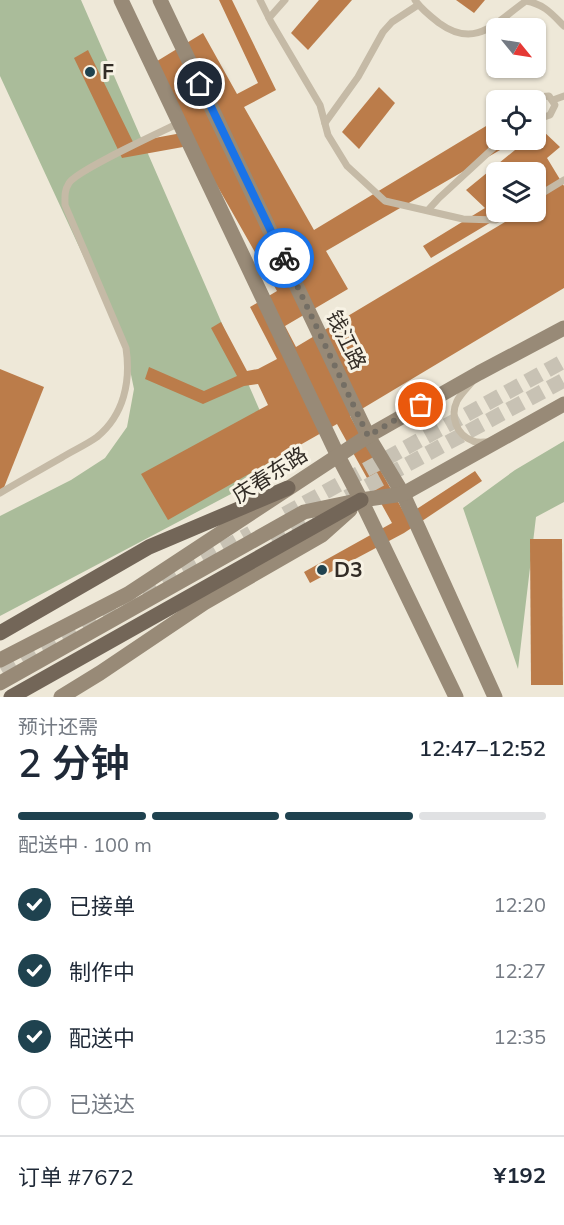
<!DOCTYPE html>
<html lang="zh">
<head>
<meta charset="utf-8">
<style>
  :root { --surface:#fff; --page:#f2f2f3; --text:#1f2937; --muted:#747a83; --line:#e0e1e3; --accent:#1f424f }
  body { margin:0; font-family:Mulish,"Noto Sans SC",sans-serif; background:var(--page); color:var(--text); height:100vh; display:flex; flex-direction:column; font-size:22px; white-space:nowrap }
  * { box-sizing:border-box; margin:0 }
  p { font-size:20px; color:var(--muted) }
  .icon { flex:none; width:33px; height:33px; fill:none; stroke:currentColor; stroke-width:2; stroke-linecap:round; stroke-linejoin:round }
  .map { position:relative; height:697px; overflow:hidden }
  .drawer { display:flex; flex-direction:column; background:var(--surface); flex:1 }
  .drawer>* { flex:none }
  .needle { width:39px; rotate:120deg }
  .tools { position:absolute; left:486px; top:18px; display:grid; gap:12px }
  .tools a { display:grid; place-items:center; width:60px; height:60px; border-radius:9px; background:var(--surface); box-shadow:0 2px 4px #0004; font-size:30px }
  .pin { position:absolute; display:grid; place-items:center; width:51px; height:51px; color:#fff; margin:-26px; border:3px solid #fff; border-radius:50%; box-shadow:0 2px 6px #0007 }
  .courier { position:absolute; display:grid; place-items:center; width:60px; height:60px; margin:-30px; border:4px solid #1a73e8; border-radius:50%; background:#fff; color:#222; box-shadow:0 2px 8px #0007 }
  .summary em { font-style:normal; font-weight:600 }
  .summary div { display:flex; flex-direction:column-reverse }
  .summary { display:flex; align-items:center; justify-content:space-between; height:102px; padding:0 18px }
  h1 { font-size:39px; font-weight:600; line-height:45px }
  .bar { display:grid; grid-template-columns:repeat(4,1fr); gap:9px 6px; align-content:center; height:72px; padding:0 18px }
  .bar i { height:8px; border-radius:4px; background:var(--line) }
  .bar .selected { background:var(--accent) }
  .bar p { grid-column:span 4 }
  .line { display:flex; align-items:center; gap:15px; padding:0 18px; border-top:2px solid var(--line) }
  .line div { flex:1 }
  ol { padding:0 18px; list-style:none }
  li { display:flex; align-items:center; gap:18px; height:66px }
  li p { margin-inline-start:auto }
  li .icon { padding:6px; border-radius:50%; background:var(--accent); color:#fff; stroke-width:4 }
  li:last-child { color:var(--muted) }
  li i { width:33px; height:33px; border:3px solid var(--line); border-radius:50% }
  .map>svg:first-child { display:block }
</style>
</head>
<body>
<div class="map">
<svg width="564" height="697" viewBox="0 0 564 697">
  <rect width="100%" height="100%" fill="#eee8d8"/>
  <!-- green -->
  <g fill="#aabc9a">
    <path d="M0,0H81L284,466L0,616V516L71,480L105,458L127,427L134,389L125,346L0,76Z"/>
    <path d="M564,441V502L536,517L518,669L463,508L515,470Z"/>
  </g>
  <!-- building -->
  <g fill="#bb7c4a" fill-rule="evenodd">
    <path d="M219,0H232L276,90L244,107L314,230L496,120V140H536V133L541,129L560,147L547,158L564,186V288L350,416L406,516L475,471L482,481L404,533L310,583L304,572L392,523L337,424L168,520L141,474L268,405L258,384L244,386L203,404L145,379L149,367L204,391L237,376L211,328L221,322L247,371L258,369L277,359L250,307L277,291L194,145L122,158L74,58L88,50L133,142L187,132L149,66L203,33L237,94L258,83ZM512,143L515,150L466,190L485,208L423,246L431,258L508,212H496V201L487,207L496,199V172H536V190L541,200L536,203V212H512L515,216L296,347L285,326L348,289L326,251Z"/>
    <path d="M319,0H352L308,50L291,33Z"/>
    <path d="M456,0H485L474,13Z"/>
    <path d="M379,87L395,103L359,149L342,132Z"/>
    <path d="M0,369L44,387L3,490L0,489Z"/>
    <path d="M530,539H562L563,685H531Z"/>
  </g>
  <g fill="none" stroke-linecap="round" stroke-linejoin="round">
    <!-- primary-tunnel -->
    <g stroke="#c8c2b4" stroke-width="15" stroke-dasharray="15 8" stroke-linecap="butt">
      <path d="M347,497L564,380"/>
      <path d="M285,514L564,361"/>
      <path d="M271,539L326,509"/>
      <path d="M3,673L251,533"/>
    </g>
    <!-- service -->
    <g stroke="#c5baa6" stroke-width="7">
      <path d="M260,0L271,22L320,105L328,135L347,166L385,201L463,219L496,220L511,212"/>
      <path d="M415,0C421,9 430,16 439,23C476,50 496,22 526,1C544,4 552,14 564,26"/>
      <path d="M269,18L285,0"/>
      <path d="M535,100L539,97L549,96L555,105L550,115L544,117L536,112"/>
      <path d="M553,100L564,96"/>
      <path d="M325,123L358,77L383,32L392,22L418,5"/>
      <path d="M536,197L564,180"/>
      <path d="M428,210L439,198L502,140"/>
      <path d="M472,382C467,388 460,395 457,401C450,416 456,435 473,441C477,443 483,442 487,442"/>
      <path d="M0,493C20,481 40,470 61,458C72,451 86,445 97,437C124,415 131,381 126,348L65,205C65,197 64,191 69,183C77,170 161,132 179,123"/>
    </g>
    <!-- secondary -->
    <g stroke="#988a77" stroke-width="15">
      <path d="M121,0L338,456L361,500L456,697"/>
      <path d="M160,0L368,436L403,494L495,697"/>
      <path d="M0,660L128,594L368,436L479,373L564,328"/>
      <path d="M0,683L304,512L361,500L403,494L564,404"/>
      <path d="M61,697L100,673L204,603L322,535L350,510"/>
    </g>
    <!-- primary -->
    <g stroke="#736658" stroke-width="15">
      <path d="M0,633L149,547L288,488"/>
      <path d="M11,697L361,500"/>
    </g>
  </g>
  <g fill="none" stroke-linecap="round" stroke-linejoin="round">
    <!-- done -->
    <path stroke="#746e64" stroke-width="6" stroke-dasharray="0 10.8" d="M284,258L368,436L421,405"/>
    <!-- route -->
    <path stroke="#1a73e8" stroke-width="8" d="M200,84L284,258"/>
  </g>
  <!-- markers -->
  <g fill="#1f424f" stroke="#f7f2e4" stroke-width="2">
    <circle cx="90" cy="72" r="6"/>
    <circle cx="322" cy="570" r="6"/>
  </g>
  <g text-anchor="middle" stroke-width="6" stroke-linejoin="round" paint-order="stroke">
    <!-- poi labels -->
    <g font-size="21" font-weight="bold" fill="#322c26" stroke="#f7f2e4" text-anchor="start">
      <text x="102" y="79">F</text>
      <text x="334" y="577">D3</text>
    </g>
    <!-- street labels -->
    <g font-size="21" fill="#322c26" stroke="#f7f2e4">
      <text transform="translate(346 340) rotate(64)" y="7">钱江路</text>
      <text transform="translate(270 475) rotate(-33)" y="7">庆春东路</text>
    </g>
  </g>
</svg>
<div class="tools">
<a><svg class="needle" viewBox="-14 -14 28 28"><path d="M0-13l5 13h-10z" fill="#e53935"/><path d="M0 13l5-13h-10z" fill="#747a83"/></svg></a>
<a><svg class="icon" aria-label="locate" viewBox="0 0 24 24"><circle cx="12" cy="12" r="6"/><path d="M12 2v4M12 18v4M2 12h4M18 12h4"/></svg></a>
<a><svg class="icon" aria-label="layers" viewBox="0 0 24 24"><path d="M12 4l9 5-9 5-9-5zM3 14l9 5 9-5"/></svg></a>
</div>
<div class="pin" style="left:421px;top:405px;background:#ea580c"><svg class="icon" aria-label="bag" viewBox="0 0 24 24"><path d="M5 8h14l-1 12H6zM9 8a3 3 0 0 1 6 0"/></svg></div>
<div class="pin" style="left:200px;top:84px;background:#1f2937"><svg class="icon" aria-label="home" viewBox="0 0 24 24"><path d="M3 11l9-7 9 7M6 9v11h12V9"/></svg></div>
<div class="courier" style="left:284px;top:258px"><svg class="icon" aria-label="bike" viewBox="0 0 24 24"><circle cx="6" cy="16" r="4"/><circle cx="18" cy="16" r="4"/><path d="M6 16l4-8h5l3 8M10 8l3 8H6M13 5h3"/></svg></div>
</div>
<section class="drawer">
<div class="summary"><div><h1>2 分钟</h1><p>预计还需</p></div><em>12:47–12:52</em></div>
<div class="bar"><i class="selected"></i><i class="selected"></i><i class="selected"></i><i></i><p>配送中 · 100 m</p></div>
<ol>
<li><svg class="icon" aria-label="check" viewBox="0 0 24 24"><path d="M5 12l5 5 9-10"/></svg>已接单<p>12:20</p></li>
<li><svg class="icon" aria-label="check" viewBox="0 0 24 24"><path d="M5 12l5 5 9-10"/></svg>制作中<p>12:27</p></li>
<li><svg class="icon" aria-label="check" viewBox="0 0 24 24"><path d="M5 12l5 5 9-10"/></svg>配送中<p>12:35</p></li>
<li><i></i>已送达</li>
</ol>
<div class="line" style="height:78px"><div>订单 #7672</div><b>¥192</b></div>
</section>
</body>
</html>
